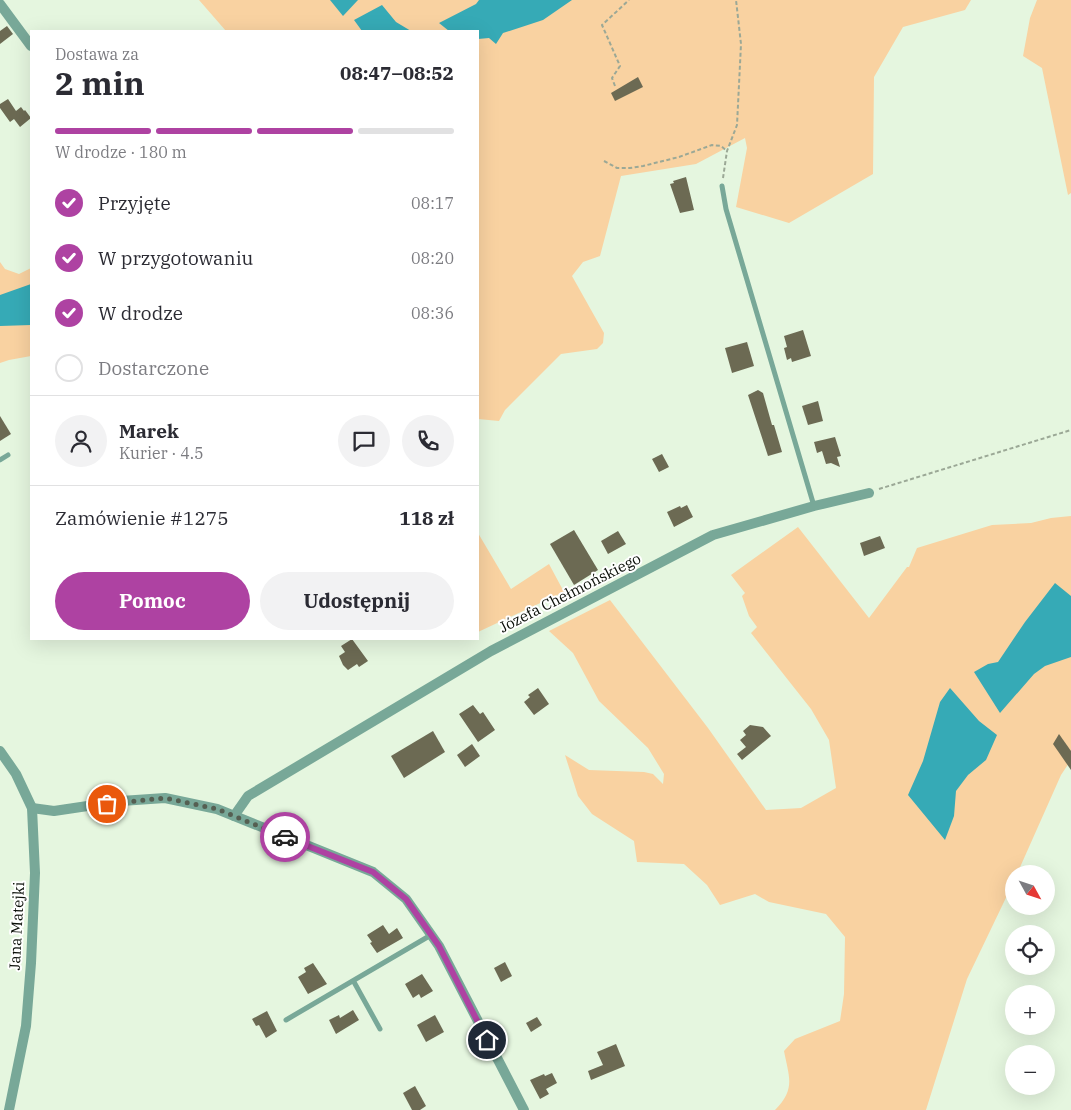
<!DOCTYPE html>
<html lang="pl">
<head>
<meta charset="utf-8">
<style>
  :root { --surface:#fff; --page:#f2f2f3; --text:#2b2b33; --muted:#7c7c81; --line:#e1e1e2; --accent:#ae42a2 }
  body { margin:0; font-family:"IBM Plex Serif",serif; background:var(--page); color:var(--text); height:100vh; display:flex; flex-direction:column; font-size:19px; white-space:nowrap }
  * { box-sizing:border-box; margin:0 }
  p { font-size:16px; color:var(--muted) }
  .icon { flex:none; width:28px; height:28px; fill:none; stroke:currentColor; stroke-width:2; stroke-linecap:round; stroke-linejoin:round }
  .map { position:relative; flex:1; overflow:hidden }
  .sheet { position:absolute; left:30px; top:30px; width:449px; height:610px; display:flex; flex-direction:column; background:var(--surface); border-radius:0px; box-shadow:0 5px 20px #0002 }
  .sheet>* { flex:none }
  .needle { width:32px; rotate:130deg }
  .fabs { position:absolute; left:1005px; top:865px; display:grid; gap:10px }
  .fabs a { display:grid; place-items:center; width:50px; height:50px; border-radius:50%; background:var(--surface); box-shadow:0 5px 20px #0002; font-size:25px }
  .pin { position:absolute; display:grid; place-items:center; width:42px; height:42px; color:#fff; margin:-21px; border:2px solid #fff; border-radius:50%; box-shadow:0 1px 5px #0007 }
  .courier { position:absolute; display:grid; place-items:center; width:50px; height:50px; margin:-25px; border:4px solid #ae42a2; border-radius:50%; background:#fff; color:#222; box-shadow:0 1px 6px #0007 }
  .overview em { font-style:normal; font-weight:700 }
  .overview div { display:flex; flex-direction:column-reverse }
  .overview { display:flex; align-items:center; justify-content:space-between; height:85px; padding:0 25px }
  h1 { font-size:32px; font-weight:700; line-height:38px }
  .bar { display:grid; grid-template-columns:repeat(4,1fr); gap:8px 5px; align-content:center; height:60px; padding:0 25px }
  .bar i { height:6px; border-radius:4px; background:var(--line) }
  .bar .active { background:var(--accent) }
  .bar p { grid-column:span 4 }
  .line { display:flex; align-items:center; gap:12px; padding:0 25px; border-top:1px solid var(--line) }
  .line div { flex:1 }
  .round { display:grid; place-items:center; flex:none; width:52px; height:52px; border-radius:26px; background:var(--page) }
  ol { padding:0 25px; list-style:none }
  li { display:flex; align-items:center; gap:15px; height:55px }
  li p { margin-inline-start:auto }
  li .icon { padding:5px; border-radius:50%; background:var(--accent); color:#fff; stroke-width:4 }
  li:last-child { color:var(--muted) }
  li i { width:28px; height:28px; border:2px solid var(--line); border-radius:50% }
  .action { display:flex; gap:10px; margin-top:auto; padding:10px 25px }
  .action a { flex:1; height:58px; border-radius:30px; background:var(--accent); color:#fff; font-size:20px; font-weight:700; line-height:58px; text-align:center }
  .action a+a { background:var(--page); color:var(--text) }
  .map>svg:first-child { display:block }
</style>
</head>
<body>
<div class="map">
<svg width="1071" height="1110" viewBox="0 0 1071 1110">
  <rect width="100%" height="100%" fill="#e5f6df"/>
  <!-- green -->
  <g fill="#f9d2a1">
    <path d="M199,0H971L965,10L903,27L874,77L873,174L789,223L736,207L747,148L745,138L696,164L621,176L600,256L583,262L572,276L604,333L603,343L597,349L561,354L505,410L499,421L478,419V31H226Z"/>
    <path d="M1037,0H1071V193L1068,195L1042,68L1023,56L1030,18Z"/>
    <path d="M0,262L5,269L19,274L31,268V356L9,360L0,363Z"/>
    <path d="M1071,516V760L1061,775L1017,874H1014V881L967,979L926,1110H775C796,1089 789,1077 784,1051L795,1039L840,1021L844,994L845,937L826,914L769,902L755,894L720,905L707,885L684,864L637,862L634,841L592,814L578,796L565,755L589,770L644,772L653,774L663,784L664,774L648,748L599,701L573,653L549,631L610,600L708,728L766,810L801,808L836,788L829,740L811,709L751,633L757,627L749,616L742,596L745,593L731,575L798,527L869,618L907,567H909L917,548L992,525L1031,523L1051,518Z"/>
    <path d="M478,533L511,589L549,564L564,592L478,632Z"/>
  </g>
  <!-- water -->
  <g fill="#36aab6">
    <path d="M330,0H358L343,16Z"/>
    <path d="M479,0H572L543,20L503,33L496,44L489,38L478,39V31H449L439,23L476,4Z"/>
    <path d="M382,5L396,22L411,31H362L354,20Z"/>
    <path d="M31,284V325L0,326V295Z"/>
    <path d="M1055,583L1071,596V657L1045,666L1034,674L1000,713L974,672L988,664L998,662L1025,622Z"/>
    <path d="M950,688L979,721L997,735L986,760L968,775L956,791L954,816L945,840L908,795L923,761L940,702Z"/>
  </g>
  <!-- building -->
  <g fill="#6c6a53">
    <path d="M7,26L13,34L0,44V31Z"/>
    <path d="M638,77L643,87L615,101L611,93Z"/>
    <path d="M8,99L16,111L21,107L24,111L25,110L31,118L20,127L14,119L10,122L0,108V104Z"/>
    <path d="M686,177L694,210L680,213L670,184L674,183L673,181Z"/>
    <path d="M803,330L811,356L792,362L791,358L787,360L784,348L787,347L784,336Z"/>
    <path d="M747,342L754,366L732,373L725,348Z"/>
    <path d="M758,390L763,393L772,425H774L782,452L768,456L748,395Z"/>
    <path d="M818,401L823,421L808,425L802,406Z"/>
    <path d="M0,416L11,434L0,441Z"/>
    <path d="M835,437L841,456L837,457L840,467L831,463L826,464L822,451L817,453L814,442Z"/>
    <path d="M662,454L669,467L659,472L652,459Z"/>
    <path d="M687,505L693,517L674,527L667,512L680,506L681,508Z"/>
    <path d="M574,530L598,570L574,585L550,544Z"/>
    <path d="M618,531L626,544L608,554L601,541Z"/>
    <path d="M880,536L885,548L864,556L860,543Z"/>
    <path d="M352,639L368,661L359,667L357,664L348,670L343,665L339,656L345,652L341,646Z"/>
    <path d="M538,688L549,704L534,715L524,702L530,697L528,695Z"/>
    <path d="M473,705L480,714L483,712L495,730L478,742L459,714Z"/>
    <path d="M750,725L763,727L771,736L742,760L737,754L746,747L740,740L746,735L743,731Z"/>
    <path d="M433,731L445,752L404,778L391,756Z"/>
    <path d="M1059,734L1071,751V770L1053,744Z"/>
    <path d="M472,744L480,756L465,767L457,755Z"/>
    <path d="M383,925L389,934L397,928L403,938L377,953L370,943L372,942L367,935Z"/>
    <path d="M505,962L512,976L501,982L494,968Z"/>
    <path d="M313,963L327,984L308,994L298,977L306,972L304,968Z"/>
    <path d="M422,974L433,991L421,998L419,994L413,998L405,984Z"/>
    <path d="M353,1010L359,1020L336,1034L329,1020L339,1015L340,1018Z"/>
    <path d="M267,1011L277,1031L266,1038L259,1025L256,1026L252,1019Z"/>
    <path d="M435,1015L444,1032L426,1042L417,1025Z"/>
    <path d="M537,1017L542,1025L531,1032L526,1023Z"/>
    <path d="M616,1044L625,1066L591,1080L588,1071L603,1065L597,1052Z"/>
    <path d="M552,1073L557,1083L546,1089L549,1094L540,1099L530,1080L544,1074L545,1076Z"/>
    <path d="M415,1086L426,1106L420,1110H412L403,1093Z"/>
  </g>
  <g fill="none" stroke-linecap="round" stroke-linejoin="round">
    <!-- path -->
    <g stroke="#9ba896" stroke-width="2" stroke-dasharray="4 2.5" stroke-linecap="butt">
      <path d="M615,86L612,78L620,66L602,25L629,0"/>
      <path d="M604,161L617,168H630L643,166L679,157L712,145L721,146L727,151"/>
      <path d="M723,178L727,151L737,125L741,44L736,0"/>
      <path d="M879,489L1071,430"/>
    </g>
    <!-- service -->
    <g stroke="#78a898" stroke-width="5">
      <path d="M722,186L726,209L814,506"/>
      <path d="M0,460L8,455"/>
      <path d="M354,982L380,1029"/>
      <path d="M286,1020L431,935"/>
    </g>
    <!-- minor -->
    <g stroke="#78a898" stroke-width="10">
      <path d="M0,4L31,46"/>
      <path d="M0,751L16,774L32,808L35,873L31,963L26,1026L9,1110"/>
      <path d="M32,808L54,811L121,801L165,798L217,809L373,872L406,899L439,946L524,1110"/>
      <path d="M234,816L248,796L491,651L713,535L814,506L869,493"/>
    </g>
  </g>
  <g fill="none" stroke-linecap="round" stroke-linejoin="round">
    <!-- done -->
    <path stroke="#555f52" stroke-width="5" stroke-dasharray="0 9" d="M107,804L165,798L217,809L285,837"/>
    <!-- route -->
    <path stroke="#ae42a2" stroke-width="6" d="M285,837L373,872L406,899L439,946L487,1040"/>
  </g>
  <g text-anchor="middle" stroke-width="4" stroke-linejoin="round" paint-order="stroke">
    <!-- street labels -->
    <g font-size="15" fill="#080d06" stroke="#fff">
      <text transform="translate(570 593) rotate(-27)" y="5">Józefa Chełmońskiego</text>
      <text transform="translate(17 926) rotate(-87)" y="5">Jana Matejki</text>
    </g>
  </g>
</svg>
<div class="fabs">
<a><svg class="needle" viewBox="-14 -14 28 28"><path d="M0-13l5 13h-10z" fill="#e53935"/><path d="M0 13l5-13h-10z" fill="#7c7c81"/></svg></a>
<a><svg class="icon" aria-label="locate" viewBox="0 0 24 24"><circle cx="12" cy="12" r="6"/><path d="M12 2v4M12 18v4M2 12h4M18 12h4"/></svg></a>
<a>+</a>
<a>−</a>
</div>
<div class="pin" style="left:107px;top:804px;background:#ea580c"><svg class="icon" aria-label="bag" viewBox="0 0 24 24"><path d="M5 8h14l-1 12H6zM9 8a3 3 0 0 1 6 0"/></svg></div>
<div class="pin" style="left:487px;top:1040px;background:#1f2937"><svg class="icon" aria-label="home" viewBox="0 0 24 24"><path d="M3 11l9-7 9 7M6 9v11h12V9"/></svg></div>
<div class="courier" style="left:285px;top:837px"><svg class="icon" aria-label="car" viewBox="0 0 24 24"><path d="M5 17H2v-5l4-1 3-4h7l3 4 3 1v5h-3M9 17h6M6 11h13"/><circle cx="7" cy="17" r="2"/><circle cx="17" cy="17" r="2"/></svg></div>
<section class="sheet">
<div class="overview"><div><h1>2 min</h1><p>Dostawa za</p></div><em>08:47–08:52</em></div>
<div class="bar"><i class="active"></i><i class="active"></i><i class="active"></i><i></i><p>W drodze · 180 m</p></div>
<ol>
<li><svg class="icon" aria-label="check" viewBox="0 0 24 24"><path d="M5 12l5 5 9-10"/></svg>Przyjęte<p>08:17</p></li>
<li><svg class="icon" aria-label="check" viewBox="0 0 24 24"><path d="M5 12l5 5 9-10"/></svg>W przygotowaniu<p>08:20</p></li>
<li><svg class="icon" aria-label="check" viewBox="0 0 24 24"><path d="M5 12l5 5 9-10"/></svg>W drodze<p>08:36</p></li>
<li><i></i>Dostarczone</li>
</ol>
<div class="line" style="height:90px"><a class="round"><svg class="icon" aria-label="person" viewBox="0 0 24 24"><circle cx="12" cy="8" r="4"/><path d="M4 21q1-7 8-7t8 7"/></svg></a><div><b>Marek</b><p>Kurier · 4.5</p></div><a class="round"><svg class="icon" aria-label="chat" viewBox="0 0 24 24"><path d="M4 5h16v11H9l-5 4z"/></svg></a><a class="round"><svg class="icon" aria-label="phone" viewBox="0 0 24 24"><path d="M5 4h4l2 5-3 2q2 4 5 5l2-3 5 2v4C11 20 4 13 5 4z"/></svg></a></div>
<div class="line" style="height:65px"><div>Zamówienie #1275</div><b>118 zł</b></div>
<div class="action"><a>Pomoc</a><a>Udostępnij</a></div>
</section>
</div>
</body>
</html>
